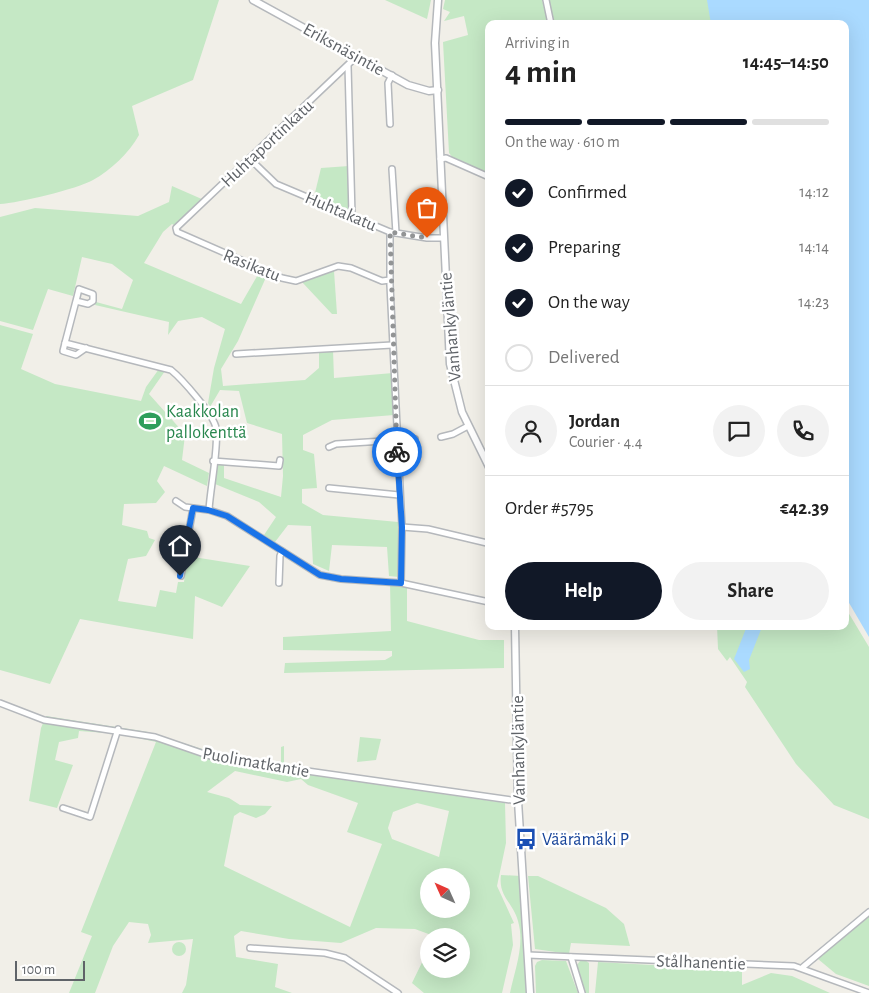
<!DOCTYPE html>
<html lang="en">
<head>
<meta charset="utf-8">
<style>
  :root { --surface:#fff; --page:#f2f2f2; --text:#222; --muted:#767676; --line:#e0e0e0; --accent:#111827 }
  body { margin:0; font-family:"Alegreya Sans",sans-serif; background:var(--page); color:var(--text); height:100vh; display:flex; flex-direction:column; font-size:19px; white-space:nowrap }
  * { box-sizing:border-box; margin:0 }
  p { font-size:16px; color:var(--muted) }
  .icon { flex:none; width:28px; height:28px; fill:none; stroke:currentColor; stroke-width:2; stroke-linecap:round; stroke-linejoin:round }
  .map { position:relative; flex:1; overflow:hidden }
  .drawer { position:absolute; left:485px; top:20px; width:364px; height:610px; display:flex; flex-direction:column; background:var(--surface); border-radius:10px; box-shadow:0 5px 20px #0002 }
  .drawer>* { flex:none }
  .needle { width:32px; rotate:315deg }
  .buttons { position:absolute; left:420px; top:868px; display:grid; gap:10px }
  .buttons a { display:grid; place-items:center; width:50px; height:50px; border-radius:50%; background:var(--surface); box-shadow:0 5px 20px #0002; font-size:25px }
  .scale { position:absolute; left:15px; bottom:12px; width:70px; box-sizing:border-box; padding-left:5px; border:2px solid #5f6368; border-top:0; font-size:14px; line-height:18px; white-space:nowrap; color:#5f6368; -webkit-text-stroke:4px #fff; paint-order:stroke }
  .pin { position:absolute; display:grid; place-items:center; width:42px; height:42px; color:#fff; margin:-51px -21px; border-radius:50% 50% 50% 0; rotate:-45deg; box-shadow:0 0 5px #0007 }
  .pin .icon { rotate:45deg }
  .courier { position:absolute; display:grid; place-items:center; width:50px; height:50px; margin:-25px; border:4px solid #1a73e8; border-radius:50%; background:#fff; color:#222; box-shadow:0 1px 6px #0007 }
  .overview em { font-style:normal; font-weight:600 }
  .overview div { display:flex; flex-direction:column-reverse }
  .overview { display:flex; align-items:center; justify-content:space-between; height:85px; padding:0 20px }
  h1 { font-size:32px; font-weight:600; line-height:38px }
  .bar { display:grid; grid-template-columns:repeat(4,1fr); gap:8px 5px; align-content:center; height:60px; padding:0 20px }
  .bar i { height:6px; border-radius:4px; background:var(--line) }
  .bar .on { background:var(--accent) }
  .bar p { grid-column:span 4 }
  .line { display:flex; align-items:center; gap:12px; padding:0 20px; border-top:1px solid var(--line) }
  .line div { flex:1 }
  .round { display:grid; place-items:center; flex:none; width:52px; height:52px; border-radius:26px; background:var(--page) }
  ol { padding:0 20px; list-style:none }
  li { display:flex; align-items:center; gap:15px; height:55px }
  li p { margin-inline-start:auto }
  li .icon { padding:5px; border-radius:50%; background:var(--accent); color:#fff; stroke-width:4 }
  li:last-child { color:var(--muted) }
  li i { width:28px; height:28px; border:2px solid var(--line); border-radius:50% }
  .action { display:flex; gap:10px; margin-top:auto; padding:10px 20px }
  .action a { flex:1; height:58px; border-radius:30px; background:var(--accent); color:#fff; font-size:20px; font-weight:600; line-height:58px; text-align:center }
  .action a+a { background:var(--page); color:var(--text) }
  .map>svg:first-child { display:block }
</style>
</head>
<body>
<div class="map">
<svg width="869" height="993" viewBox="0 0 869 993">
  <rect width="100%" height="100%" fill="#f1efe8"/>
  <!-- green -->
  <g fill="#c5e8c5" fill-rule="evenodd">
    <path d="M0,0H219L193,80L132,106L139,135C129,153 111,170 93,180C77,189 19,203 0,204Z"/>
    <path d="M385,0H431L427,19Z"/>
    <path d="M445,0H542L549,24H489V173L454,159L449,153L443,42L468,35L464,16L444,21L450,12L443,9Z"/>
    <path d="M549,0H785L797,24H554Z"/>
    <path d="M349,166V211L314,197L321,168Z"/>
    <path d="M172,186L204,200L176,226L172,224L163,232L144,263L241,304L260,271L267,275L238,341L221,369L223,386L305,380L319,368V350H333L334,378L393,373L394,415L332,420L303,435V450L314,454L317,488L302,489V503L323,515L398,522L399,577L389,576L387,547L332,545L329,571L313,564L311,526L288,525L275,542L264,535L276,517L259,502L215,484L217,464H224V478L281,497L283,476L282,434L247,423L239,391L220,390L210,407L208,403L214,368L225,329L202,317L178,321L168,335L169,322L95,305L96,302L122,309L133,280L112,264L82,257L73,296L48,289L33,330L0,321V217L35,208L138,216L169,202Z"/>
    <path d="M334,271L337,314H332L302,282Z"/>
    <path d="M0,325L33,334L21,369L55,384L141,401L146,387L159,369L165,371L149,394L183,432H178L177,437L185,435L182,460L209,473L207,486L164,466L157,481L165,492L156,503L124,504L122,525L147,531L149,538L155,540L146,556L128,559L118,601L156,607L160,590L176,593L178,582H184L187,556L250,566L222,607L195,596L193,639L80,619L50,684L0,670Z"/>
    <path d="M390,583L407,586V621L479,640H504V668L284,673L285,663L385,660L392,656V651L283,650V637L391,631Z"/>
    <path d="M845,607L869,647V819L834,805L796,764L745,687L747,682L730,657L727,661L718,649L717,626H845Z"/>
    <path d="M46,716L148,732L215,753L281,764V747L284,746V771L505,803L506,843L497,886L514,923L511,924L513,945L502,993H424L412,983L429,948V969H461V936H434L415,929L376,928L341,943L289,939L241,931L234,936L236,957L278,964L275,987L292,993H182L186,985L193,939L148,943L151,935L148,924L129,922L113,946L95,993H69L92,936L81,932L156,742L121,734L79,731L78,738L59,742L55,760L73,765L57,808L29,801L41,728ZM235,771L287,782L301,779L308,785L358,803L347,832L382,844L350,927L224,866L234,816L240,812L256,818L265,814L272,806L240,805L229,798L207,792ZM417,803L449,811L439,857L392,839L388,828L393,812ZM429,876H461V909H429Z"/>
    <path d="M360,737L381,739L376,760L357,762Z"/>
    <path d="M501,875L521,876L524,911L526,993H510C515,969 525,945 518,921C513,902 498,897 501,875Z"/>
    <path d="M528,876H538L606,908L624,924L630,946L571,943L569,954L535,949Z"/>
    <path d="M869,915V986L836,974L818,959Z"/>
    <circle cx="179" cy="949" r="7"/>
    <path d="M542,960L566,961L578,993H536L535,966L537,962Z"/>
    <path d="M585,960L589,963V993H585L577,965L580,961Z"/>
    <path d="M598,962L742,970V985L771,973L792,976L830,993H595Z"/>
  </g>
  <!-- water -->
  <g fill="#aadaff">
    <path d="M707,0H869V637L845,596V24H711Z"/>
    <path d="M747,626L762,627L749,660L750,669L744,672L734,659Z"/>
  </g>
  <g fill="none" stroke-linecap="round" stroke-linejoin="round">
    <!-- minor casing -->
    <g stroke="#b5b8bc" stroke-width="8">
      <g id="minor">
        <path d="M546,0L551,24"/>
        <path d="M357,56L176,228L177,232L282,278L296,281L338,266L351,268L382,281L390,280"/>
        <path d="M348,66L352,215"/>
        <path d="M390,124L388,83L392,75"/>
        <path d="M250,159L276,184L390,232L427,238H443"/>
        <path d="M440,159L446,158L489,177"/>
        <path d="M392,169L396,233"/>
        <path d="M390,232V285L402,527L401,583"/>
        <path d="M76,301L79,289L93,294V301L88,304L76,301L65,343L171,370C182,379 214,415 216,428C219,446 210,490 209,510"/>
        <path d="M65,343L63,351L76,355L86,348"/>
        <path d="M236,354L392,345"/>
        <path d="M441,437L453,434L468,426"/>
        <path d="M329,447L336,444L415,439"/>
        <path d="M213,461L279,466L280,460"/>
        <path d="M329,488L399,495"/>
        <path d="M176,501L185,507L209,510L227,516L320,575L341,579L401,583L489,602"/>
        <path d="M402,527L428,529L487,543"/>
        <path d="M181,576L193,508"/>
        <path d="M279,583L280,556L282,551"/>
        <path d="M0,703L44,720L155,737L216,758L518,801"/>
        <path d="M63,808L90,817L118,729"/>
        <path d="M250,948L325,953L345,958L398,993"/>
        <path d="M528,955L794,966L869,993"/>
        <path d="M571,957L582,993"/>
        <path d="M803,967L869,912"/>
      </g>
    </g>
    <!-- tertiary casing -->
    <g stroke="#b5b8bc" stroke-width="9">
      <g id="tertiary">
        <path d="M253,0L408,85L429,91L438,90"/>
        <path d="M438,0L435,43L450,364L462,412L489,467"/>
        <path d="M515,626L518,801L530,993"/>
      </g>
    </g>
    <!-- minor -->
    <use href="#minor" stroke="#fff" stroke-width="5"/>
    <!-- tertiary -->
    <use href="#tertiary" stroke="#fff" stroke-width="6"/>
  </g>
  <g fill="none" stroke-linecap="round" stroke-linejoin="round">
    <!-- done -->
    <path stroke="#929495" stroke-width="5" stroke-dasharray="0 9" d="M397,452L390,232L427,238"/>
    <!-- route -->
    <path stroke="#1a73e8" stroke-width="6" d="M180,576L193,508L208,510L227,516L320,575L341,579L401,583L402,527L397,452"/>
  </g>
  <!-- icons -->
  <defs>
    <g id="stadium-bare" transform="scale(1.725)"><path d="M0-5a6.5 5 0 1 0 0 10a6.5 5 0 1 0 0-10ZM-3.5-1.8h7v3.6h-7Z" fill="#2e9e5b" stroke="#fff" stroke-width="2.5" paint-order="stroke"/></g>
    <g id="bus-bare" transform="scale(1.725)"><path d="M-5-6H5V4H4V6H2V4H-2V6H-4V4H-5ZM-3.5-4V0h7V-4ZM-3.5 1.2v1.5H-2V1.2ZM2 1.2v1.5H3.5V1.2Z" fill="#1a4fb4" stroke="#fff" stroke-width="2.5" paint-order="stroke"/></g>
  </defs>
  <g fill-rule="evenodd">
    <use href="#stadium-bare" x="150" y="421"/>
    <use href="#bus-bare" x="526" y="839"/>
  </g>
  <g text-anchor="middle" stroke-width="5" stroke-linejoin="round" paint-order="stroke">
    <!-- street labels -->
    <g font-size="18" fill="#5f6368" stroke="#fff">
      <text transform="translate(344 49) rotate(29)" y="6">Eriksnäsintie</text>
      <text transform="translate(267 143) rotate(-43)" y="6">Huhtaportinkatu</text>
      <text transform="translate(341 211) rotate(23)" y="6">Huhtakatu</text>
      <text transform="translate(252 265) rotate(22)" y="6">Rasikatu</text>
      <text transform="translate(450 327) rotate(-95)" y="6">Vanhankyläntie</text>
      <text transform="translate(518 750) rotate(-91)" y="6">Vanhankyläntie</text>
      <text transform="translate(256 762) rotate(10)" y="6">Puolimatkantie</text>
      <text transform="translate(701 962) rotate(2)" y="6">Stålhanentie</text>
    </g>
    <!-- leisure labels -->
    <g font-size="18" fill="#27864d" stroke="#fff" text-anchor="start">
      <text x="166" y="417">Kaakkolan<tspan x="166" dy="21">pallokenttä</tspan></text>
    </g>
    <!-- transit labels -->
    <g font-size="18" fill="#164399" stroke="#fff" text-anchor="start">
      <text x="542" y="845">Väärämäki P</text>
    </g>
  </g>
</svg>
<div class="buttons">
<a><svg class="needle" viewBox="-14 -14 28 28"><path d="M0-13l5 13h-10z" fill="#e53935"/><path d="M0 13l5-13h-10z" fill="#767676"/></svg></a>
<a><svg class="icon" aria-label="layers" viewBox="0 0 24 24"><path d="M12 4l9 5-9 5-9-5zM3 14l9 5 9-5"/></svg></a>
</div>
<div class="scale">100 m</div>
<div class="pin" style="left:427px;top:238px;background:#ea580c"><svg class="icon" aria-label="bag" viewBox="0 0 24 24"><path d="M5 8h14l-1 12H6zM9 8a3 3 0 0 1 6 0"/></svg></div>
<div class="pin" style="left:180px;top:576px;background:#1f2937"><svg class="icon" aria-label="home" viewBox="0 0 24 24"><path d="M3 11l9-7 9 7M6 9v11h12V9"/></svg></div>
<div class="courier" style="left:397px;top:452px"><svg class="icon" aria-label="bike" viewBox="0 0 24 24"><circle cx="6" cy="16" r="4"/><circle cx="18" cy="16" r="4"/><path d="M6 16l4-8h5l3 8M10 8l3 8H6M13 5h3"/></svg></div>
<section class="drawer">
<div class="overview"><div><h1>4 min</h1><p>Arriving in</p></div><em>14:45–14:50</em></div>
<div class="bar"><i class="on"></i><i class="on"></i><i class="on"></i><i></i><p>On the way · 610 m</p></div>
<ol>
<li><svg class="icon" aria-label="check" viewBox="0 0 24 24"><path d="M5 12l5 5 9-10"/></svg>Confirmed<p>14:12</p></li>
<li><svg class="icon" aria-label="check" viewBox="0 0 24 24"><path d="M5 12l5 5 9-10"/></svg>Preparing<p>14:14</p></li>
<li><svg class="icon" aria-label="check" viewBox="0 0 24 24"><path d="M5 12l5 5 9-10"/></svg>On the way<p>14:23</p></li>
<li><i></i>Delivered</li>
</ol>
<div class="line" style="height:90px"><a class="round"><svg class="icon" aria-label="person" viewBox="0 0 24 24"><circle cx="12" cy="8" r="4"/><path d="M4 21q1-7 8-7t8 7"/></svg></a><div><b>Jordan</b><p>Courier · 4.4</p></div><a class="round"><svg class="icon" aria-label="chat" viewBox="0 0 24 24"><path d="M4 5h16v11H9l-5 4z"/></svg></a><a class="round"><svg class="icon" aria-label="phone" viewBox="0 0 24 24"><path d="M5 4h4l2 5-3 2q2 4 5 5l2-3 5 2v4C11 20 4 13 5 4z"/></svg></a></div>
<div class="line" style="height:65px"><div>Order #5795</div><b>€42.39</b></div>
<div class="action"><a>Help</a><a>Share</a></div>
</section>
</div>
</body>
</html>
